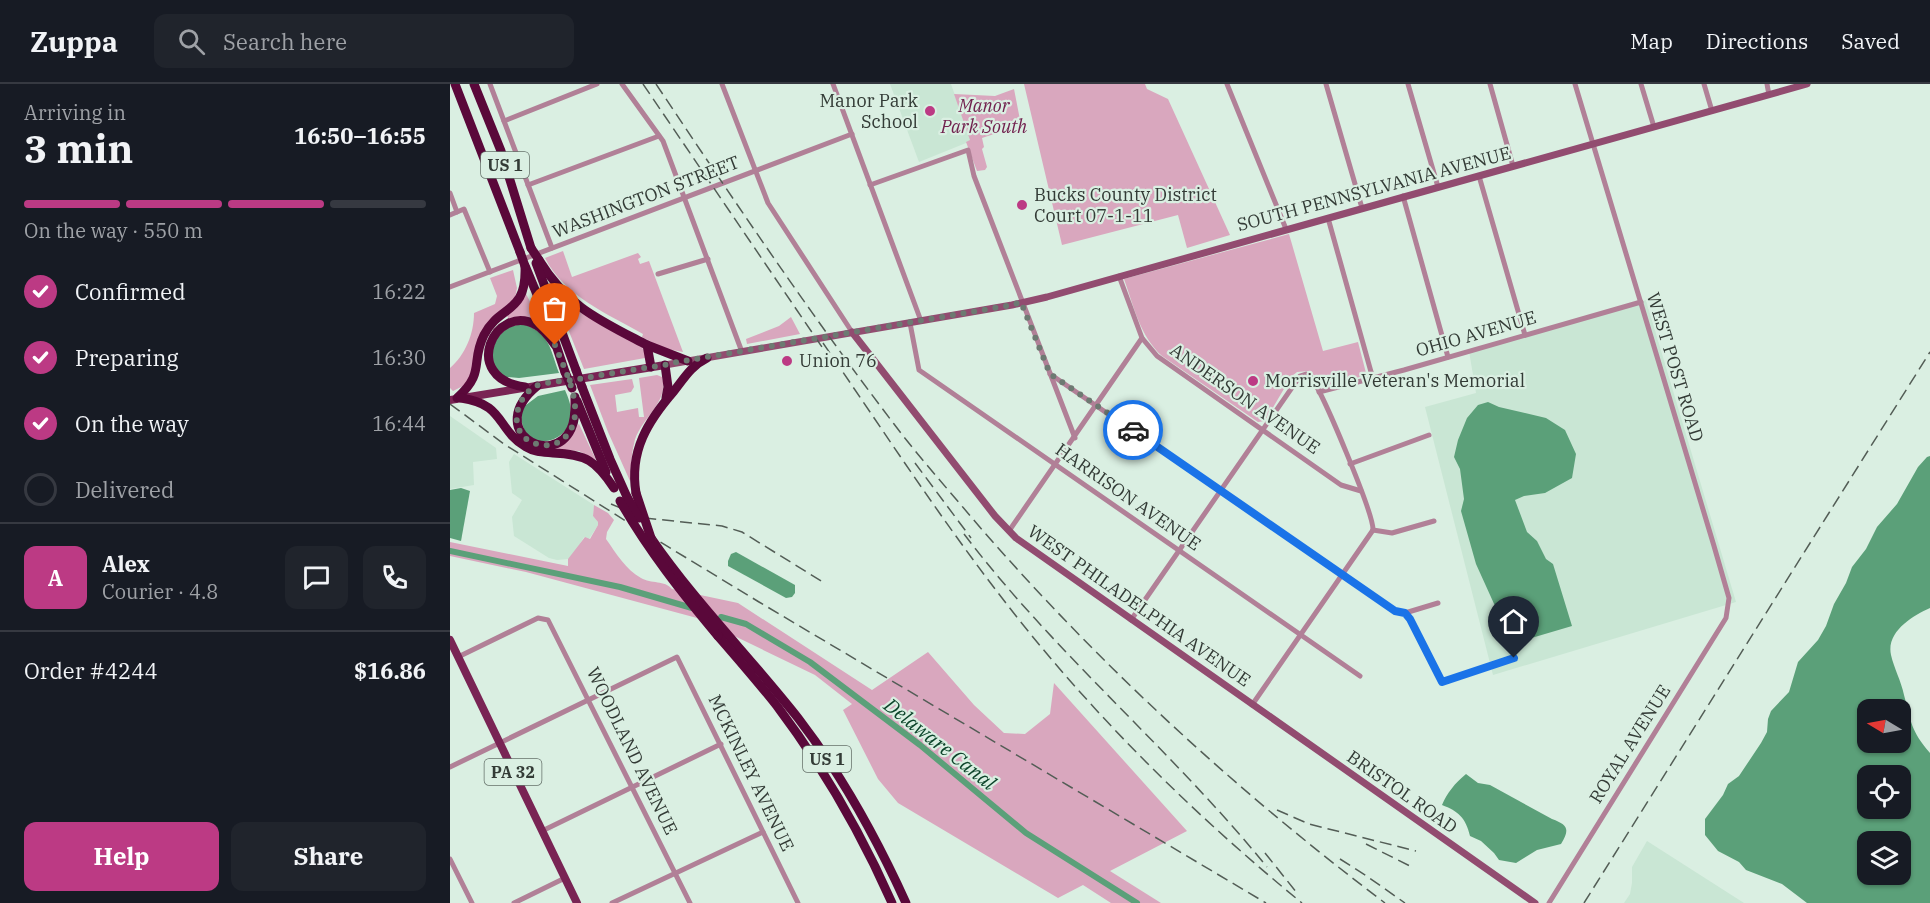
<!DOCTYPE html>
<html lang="en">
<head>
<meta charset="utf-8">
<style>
  :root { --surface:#171b24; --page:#20242c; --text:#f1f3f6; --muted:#9ea1a6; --line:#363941; --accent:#bc3a84 }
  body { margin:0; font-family:"IBM Plex Serif",serif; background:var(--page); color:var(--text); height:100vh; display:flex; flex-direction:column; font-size:22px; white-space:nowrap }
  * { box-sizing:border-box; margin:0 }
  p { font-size:20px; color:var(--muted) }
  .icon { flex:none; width:33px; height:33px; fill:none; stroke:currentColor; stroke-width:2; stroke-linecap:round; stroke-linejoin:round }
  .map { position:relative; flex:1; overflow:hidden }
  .drawer { display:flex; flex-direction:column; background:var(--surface); width:450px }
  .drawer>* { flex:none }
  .needle { width:39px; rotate:280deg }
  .fabs { position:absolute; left:1407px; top:615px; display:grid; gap:12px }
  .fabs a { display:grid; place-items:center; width:54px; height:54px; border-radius:12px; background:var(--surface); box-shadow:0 2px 4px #0004; font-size:30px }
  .pin { position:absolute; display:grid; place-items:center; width:51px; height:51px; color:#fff; margin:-62px -26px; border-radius:50% 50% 50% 0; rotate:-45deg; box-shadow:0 0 6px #0007 }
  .pin .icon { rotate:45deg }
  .courier { position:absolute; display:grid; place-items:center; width:60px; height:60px; margin:-30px; border:4px solid #1a73e8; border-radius:50%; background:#fff; color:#222; box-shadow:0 2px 8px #0007 }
  .summary em { font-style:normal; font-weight:700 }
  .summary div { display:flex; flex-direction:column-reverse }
  .summary { display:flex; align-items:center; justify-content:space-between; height:102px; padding:0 24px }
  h1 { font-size:39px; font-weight:700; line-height:45px }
  .bar { display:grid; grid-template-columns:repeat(4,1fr); gap:9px 6px; align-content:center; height:72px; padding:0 24px }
  .bar i { height:8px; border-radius:4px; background:var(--line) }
  .bar .on { background:var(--accent) }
  .bar p { grid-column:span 4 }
  .line { display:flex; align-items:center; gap:15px; padding:0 24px; border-top:2px solid var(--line) }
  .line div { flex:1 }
  .round { display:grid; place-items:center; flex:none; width:63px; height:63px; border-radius:12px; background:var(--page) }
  ol { padding:0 24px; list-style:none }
  li { display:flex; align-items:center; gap:18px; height:66px }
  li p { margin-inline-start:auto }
  li .icon { padding:6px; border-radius:50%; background:var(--accent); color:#fff; stroke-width:4 }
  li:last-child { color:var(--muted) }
  li i { width:33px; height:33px; border:3px solid var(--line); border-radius:50% }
  .button { display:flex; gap:12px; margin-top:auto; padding:12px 24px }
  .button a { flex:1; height:69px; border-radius:12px; background:var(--accent); color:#fff; font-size:24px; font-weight:700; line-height:69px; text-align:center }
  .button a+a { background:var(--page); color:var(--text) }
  header { display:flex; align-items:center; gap:36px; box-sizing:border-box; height:84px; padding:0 30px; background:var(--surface); border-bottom:2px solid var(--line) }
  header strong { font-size:28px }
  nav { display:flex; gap:33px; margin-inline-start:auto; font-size:21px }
  .search { width:420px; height:54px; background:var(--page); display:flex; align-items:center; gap:15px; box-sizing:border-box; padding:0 21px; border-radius:12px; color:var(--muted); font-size:22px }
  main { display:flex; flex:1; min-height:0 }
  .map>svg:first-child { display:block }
</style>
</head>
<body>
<header>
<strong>Zuppa</strong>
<div class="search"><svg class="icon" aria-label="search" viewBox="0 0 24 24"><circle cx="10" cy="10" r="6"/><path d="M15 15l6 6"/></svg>Search here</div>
<nav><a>Map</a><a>Directions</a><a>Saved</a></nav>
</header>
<main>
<section class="drawer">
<div class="summary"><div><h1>3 min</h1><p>Arriving in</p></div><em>16:50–16:55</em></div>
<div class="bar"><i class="on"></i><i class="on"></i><i class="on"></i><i></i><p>On the way · 550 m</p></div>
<ol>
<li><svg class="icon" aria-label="check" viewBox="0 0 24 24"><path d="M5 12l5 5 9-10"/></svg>Confirmed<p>16:22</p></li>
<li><svg class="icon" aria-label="check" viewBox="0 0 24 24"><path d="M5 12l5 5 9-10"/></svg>Preparing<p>16:30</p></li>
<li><svg class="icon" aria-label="check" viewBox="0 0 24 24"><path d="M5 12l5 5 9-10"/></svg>On the way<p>16:44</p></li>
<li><i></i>Delivered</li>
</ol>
<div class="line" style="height:108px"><b class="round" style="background:var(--accent);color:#fff">A</b><div><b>Alex</b><p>Courier · 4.8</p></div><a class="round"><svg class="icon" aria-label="chat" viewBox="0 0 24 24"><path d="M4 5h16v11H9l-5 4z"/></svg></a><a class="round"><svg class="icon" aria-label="phone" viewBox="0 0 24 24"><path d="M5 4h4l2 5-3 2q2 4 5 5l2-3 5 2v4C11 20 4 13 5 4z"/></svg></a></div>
<div class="line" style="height:78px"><div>Order #4244</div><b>$16.86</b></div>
<div class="button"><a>Help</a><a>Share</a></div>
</section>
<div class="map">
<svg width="1480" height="819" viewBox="0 0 1480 819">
  <rect width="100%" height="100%" fill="#daefe2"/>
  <!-- built -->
  <g fill="#c9e6d4">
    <path d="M440,0H501L521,57L469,78Z"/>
    <path d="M1196,216L1286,518L1043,591L975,323L1026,309L1019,267Z"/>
    <path d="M0,332L46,364L47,375L23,378L24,401L0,405Z"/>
    <path d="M64,370L144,421L143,432L148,438V441L139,455L134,453L122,473L118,475L107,476L99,474L64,452L62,433L72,416L62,409L59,378Z"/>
    <path d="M1197,757L1294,819H1174L1180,810L1182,799V783Z"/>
  </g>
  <!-- green -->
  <g fill="#d9a7be">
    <path d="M574,0H695L697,5L718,15L780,151L737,164L728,131L612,161Z"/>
    <path d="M564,5L571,41L532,54L534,63L532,65L537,83L535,86L527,87L516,58L520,56L504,10L545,12Z"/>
    <path d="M839,150L873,267L908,258L916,289L913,292L883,301L875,300L859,287L847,288L841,293L815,337L808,338L712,272C690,252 684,223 674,195Z"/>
    <path d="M113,167L122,193L188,169L191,173L188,175L190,180L199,177L233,268L212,264L192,253L193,250C158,230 114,212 95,174Z"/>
    <path d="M63,186L67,204L65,214L59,221L40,237L23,291L13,302L3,307L0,304V284C15,271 24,250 24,229L45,220L47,212L40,194Z"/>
    <path d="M98,195L192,263L195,269V274L134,285Z"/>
    <path d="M76,210L91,238L73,233L59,235L57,232Z"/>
    <path d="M341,233L350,250L297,260L296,255L329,242Z"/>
    <path d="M207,291L212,293C220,319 188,336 184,360C181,371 181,385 180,397L158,348L140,301L182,295L184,303L181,308L165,311L167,328L188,324L189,333H194L189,294Z"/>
    <path d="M129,340L146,376L129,367L97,365Z"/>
    <path d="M144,421L158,429L164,436L157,448L156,455C166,469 176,486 191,494C201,500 215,496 222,505L288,519L422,606L478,568L524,621L554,649L575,650L600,630L604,599L737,747L660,787L711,819H661L633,801L608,814L448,719L428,695L393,626L402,620L365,591L247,534L76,488L0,472V458L118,482V475L135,453L140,455L148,441V438L143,432Z"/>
  </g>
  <!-- water -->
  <g fill="#5ba079" fill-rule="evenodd">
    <path d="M73,240C100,249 100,265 109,289L69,294L58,293L56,295L44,282L42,267L47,254L58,243Z"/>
    <path d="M115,306C118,313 121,320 121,329C122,358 79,370 72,339C70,334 73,326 74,320L76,321L88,312Z"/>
    <path d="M1038,318L1049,323L1096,334L1115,346L1126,370L1122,394L1095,409L1074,412L1065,416L1077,448L1087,457L1096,475L1103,480L1122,542L1078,555L1064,556L1050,533L1026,480L1011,427L1014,415L1010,385L1004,373L1008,356L1017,334L1028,321Z"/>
    <path d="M1480,372V524C1462,532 1436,548 1441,571C1444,584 1451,597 1454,611C1461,638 1461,647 1480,669V819H1357L1332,800L1296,786L1289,778L1268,767L1255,751V735L1273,711L1278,700L1289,692L1311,659L1317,648L1318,635L1321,627L1339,608L1348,578L1368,556L1376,542L1384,520L1396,499L1402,483L1416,465L1427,443L1447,420L1468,383L1477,373ZM1418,626H1450V658H1418ZM1418,692H1450V724H1418ZM1418,758H1450V790H1418Z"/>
    <path d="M11,404L20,407L11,457L0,454V406Z"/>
    <path d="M286,468L345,501V509L342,513L336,514L278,482V477L281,470Z"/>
    <path d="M1016,690L1028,699L1040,701L1102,735C1118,741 1120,745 1111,760L1087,766L1066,779L1049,776L1044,769L1031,757L1020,752C1016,734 1008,727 992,721C997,709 1005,699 1016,690Z"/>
  </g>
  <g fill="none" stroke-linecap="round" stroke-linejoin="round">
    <!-- canal -->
    <g stroke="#5ba079" stroke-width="6">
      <path d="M0,467L170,503L242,524"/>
      <path d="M271,533L296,540L360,578L470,661L576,749L687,819"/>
    </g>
    <!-- minor -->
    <g stroke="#b18097" stroke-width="5">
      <path d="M40,0L102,164"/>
      <path d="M172,0L213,57L292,268"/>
      <path d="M272,0L318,119L402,248"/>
      <path d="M383,0L471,237"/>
      <path d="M777,0L836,145"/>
      <path d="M876,0L912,124"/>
      <path d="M958,0L988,103"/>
      <path d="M1040,0L1063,82"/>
      <path d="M1191,0L1204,43"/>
      <path d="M1254,0L1262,27"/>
      <path d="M1317,0L1319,11"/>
      <path d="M54,37L147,0"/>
      <path d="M1029,92L1075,251"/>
      <path d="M78,101L209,52"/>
      <path d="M420,101L518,66L524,92L625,354"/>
      <path d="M0,109L7,128"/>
      <path d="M953,112L998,273"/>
      <path d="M0,131L14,125L40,188"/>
      <path d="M878,134L923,295"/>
      <path d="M208,190L258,175"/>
      <path d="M669,192L692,254L707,272L891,401L911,407"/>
      <path d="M0,203L402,50"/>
      <path d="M460,239L469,286L910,592"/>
      <path d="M600,290L945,527L955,529L966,545L992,598L1064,574"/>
      <path d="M869,308L954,286L1191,218"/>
      <path d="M900,380L979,351"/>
      <path d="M923,446L942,449L984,437"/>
      <path d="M559,447L692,254"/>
      <path d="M955,529L988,519"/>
      <path d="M681,536L850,292L856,290L860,292C872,306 924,431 923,446"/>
      <path d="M8,573L88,534L98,536L240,819"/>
      <path d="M802,621L923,446"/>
      <path d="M0,683L227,573L348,819"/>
      <path d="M92,747L271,660"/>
      <path d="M0,775L22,819"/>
      <path d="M64,819L115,794"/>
      <path d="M162,819L313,748"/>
      <path d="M1099,819L1276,534L1279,514L1264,462L1125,0"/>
    </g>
    <!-- secondary -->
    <g stroke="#924c70" stroke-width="7">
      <path d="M402,248L545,432L566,454L1085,819"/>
      <path d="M215,281L562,221L597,213L1357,0"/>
    </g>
    <!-- primary -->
    <g stroke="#792454" stroke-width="8">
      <path d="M0,316L215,281"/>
      <path d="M0,556L127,819"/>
    </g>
    <!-- motorway -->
    <g stroke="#5a083a" stroke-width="9">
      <path d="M5,0L70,168"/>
      <path d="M24,0L51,67L81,164"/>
      <path d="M89,176C118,223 149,236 197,261L201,283"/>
      <path d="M86,179L126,286"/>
      <path d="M76,184L98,237L115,288"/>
      <path d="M197,261L238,277"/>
      <path d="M215,281L218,303L216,314"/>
      <path d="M87,302C34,346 102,385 121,345C126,335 125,324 125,313"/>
      <path d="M75,303C9,294 45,218 86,241C94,245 100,254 105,261"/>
      <path d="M132,303L160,375L177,413"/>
      <path d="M7,314C36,288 20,279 34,251C50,220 77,231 75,182"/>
      <path d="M11,314C55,320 46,345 76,363C84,368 93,368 103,369C136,370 146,377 164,404"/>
      <path d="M127,317L156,388"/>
      <path d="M186,409C179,367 198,337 224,307C235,293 241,282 257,274"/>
      <path d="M201,454C245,518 300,573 348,634C392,691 426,753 456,819"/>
      <path d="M268,552C288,575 308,598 327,622C373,683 411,749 442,819"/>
    </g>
    <!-- rail -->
    <g stroke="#535d56" stroke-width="1.5" stroke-dasharray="12 6" stroke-linecap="butt">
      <path d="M193,0L374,266"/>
      <path d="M206,0C283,115 360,230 444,340C469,373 496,403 522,434C645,577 784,705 935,819"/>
      <path d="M373,259C437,352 499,448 570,537C653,641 749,735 852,819"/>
      <path d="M0,320L54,360L179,439L309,518L816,819"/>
      <path d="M465,379L521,454"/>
      <path d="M161,420L195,434L272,442L292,448L376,500"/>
      <path d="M514,450C605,570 722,666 817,783"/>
      <path d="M827,726L859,740L966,767"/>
      <path d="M916,760L964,784"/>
      <path d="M815,769L847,809"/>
      <path d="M890,775L918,793L955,819"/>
      <path d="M1134,819L1480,268"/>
    </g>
    <!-- motorway-bridge -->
    <g stroke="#5a083a" stroke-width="9">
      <path d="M81,164L89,176"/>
      <path d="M70,168L75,182"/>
      <path d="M126,286L132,303"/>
      <path d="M115,288L122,304"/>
      <path d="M186,409L201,454"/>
      <path d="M177,413L189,434"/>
      <path d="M170,417C198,466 232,509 268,552"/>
    </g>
  </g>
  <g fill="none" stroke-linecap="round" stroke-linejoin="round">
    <!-- done -->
    <path stroke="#6d7a72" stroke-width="6" stroke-dasharray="0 10.8" d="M105,261C115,287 140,332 113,355C106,361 97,363 87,360C78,358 71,352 68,343C63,328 73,307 88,301C101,297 116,297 129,295C157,290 186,285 215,281L222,279L562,221L571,218L600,290L683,346"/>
    <!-- route -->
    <path stroke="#1a73e8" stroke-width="8" d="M683,346L945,527L955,529L960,535L992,598L1064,574"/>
  </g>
  <!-- markers -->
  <g fill="#bc3a84" stroke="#daefe2" stroke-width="2">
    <circle cx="480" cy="27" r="6"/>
    <circle cx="572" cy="121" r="6"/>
    <circle cx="337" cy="277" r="6"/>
    <circle cx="803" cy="297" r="6"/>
  </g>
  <g text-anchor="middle" stroke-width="4.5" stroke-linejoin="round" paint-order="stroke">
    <!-- shield labels -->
    <g fill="#daefe2" stroke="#65716a" stroke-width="1.5">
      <rect x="31" y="68" width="48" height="26" rx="4.5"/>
      <rect x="353" y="662" width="48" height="26" rx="4.5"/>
      <rect x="34.5" y="675" width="57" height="26" rx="4.5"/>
    </g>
    <g font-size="16" font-weight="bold" fill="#333b36">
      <text x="55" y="87">US 1</text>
      <text x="377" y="681">US 1</text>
      <text x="63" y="694">PA 32</text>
    </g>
    <!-- poi labels -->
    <g font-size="18" fill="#333b36" stroke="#daefe2" text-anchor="start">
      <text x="468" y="23" text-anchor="end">Manor Park<tspan x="468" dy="21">School</tspan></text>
      <text x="584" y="117">Bucks County District<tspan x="584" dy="21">Court 07-1-11</tspan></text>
      <text x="349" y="283">Union 76</text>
      <text x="815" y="303">Morrisville Veteran's Memorial</text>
    </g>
    <!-- park labels -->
    <g font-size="18" font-style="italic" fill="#72224f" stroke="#daefe2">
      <text x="534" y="28">Manor<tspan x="534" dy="21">Park South</tspan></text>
    </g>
    <!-- street labels -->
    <g font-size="18" fill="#333b36" stroke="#daefe2">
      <text transform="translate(924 105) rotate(-15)" y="6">SOUTH PENNSYLVANIA AVENUE</text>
      <text transform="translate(196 113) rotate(-21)" y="6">WASHINGTON STREET</text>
      <text transform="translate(1026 250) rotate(-16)" y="6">OHIO AVENUE</text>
      <text transform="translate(1225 283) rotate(73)" y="6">WEST POST ROAD</text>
      <text transform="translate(795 315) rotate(35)" y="6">ANDERSON AVENUE</text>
      <text transform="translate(678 413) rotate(35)" y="6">HARRISON AVENUE</text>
      <text transform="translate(689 522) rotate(35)" y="6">WEST PHILADELPHIA AVENUE</text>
      <text transform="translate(1180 660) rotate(-58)" y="6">ROYAL AVENUE</text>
      <text transform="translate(182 667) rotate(64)" y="6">WOODLAND AVENUE</text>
      <text transform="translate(301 689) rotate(64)" y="6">MCKINLEY AVENUE</text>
      <text transform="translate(952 708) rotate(35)" y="6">BRISTOL ROAD</text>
    </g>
    <!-- water labels -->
    <g font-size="20" font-style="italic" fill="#0d452b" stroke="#daefe2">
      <text transform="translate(490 660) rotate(38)" y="7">Delaware Canal</text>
    </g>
  </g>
</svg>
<div class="fabs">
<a><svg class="needle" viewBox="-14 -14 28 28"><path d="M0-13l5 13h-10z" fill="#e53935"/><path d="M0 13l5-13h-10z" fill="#9ea1a6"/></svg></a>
<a><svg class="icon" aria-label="locate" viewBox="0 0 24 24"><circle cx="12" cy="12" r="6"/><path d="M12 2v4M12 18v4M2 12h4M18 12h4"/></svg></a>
<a><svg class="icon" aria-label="layers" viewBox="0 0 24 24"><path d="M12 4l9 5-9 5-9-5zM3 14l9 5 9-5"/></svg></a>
</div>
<div class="pin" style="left:105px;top:261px;background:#ea580c"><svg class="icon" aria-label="bag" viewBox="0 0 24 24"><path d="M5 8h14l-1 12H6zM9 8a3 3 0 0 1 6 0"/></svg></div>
<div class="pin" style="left:1064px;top:574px;background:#1f2937"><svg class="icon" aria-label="home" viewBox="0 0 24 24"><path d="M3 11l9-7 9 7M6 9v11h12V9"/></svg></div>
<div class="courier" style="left:683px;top:346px"><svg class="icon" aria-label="car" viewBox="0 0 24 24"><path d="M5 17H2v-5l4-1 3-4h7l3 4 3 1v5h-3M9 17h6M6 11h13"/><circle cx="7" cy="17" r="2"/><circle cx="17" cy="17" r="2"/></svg></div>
</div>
</main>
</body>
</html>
